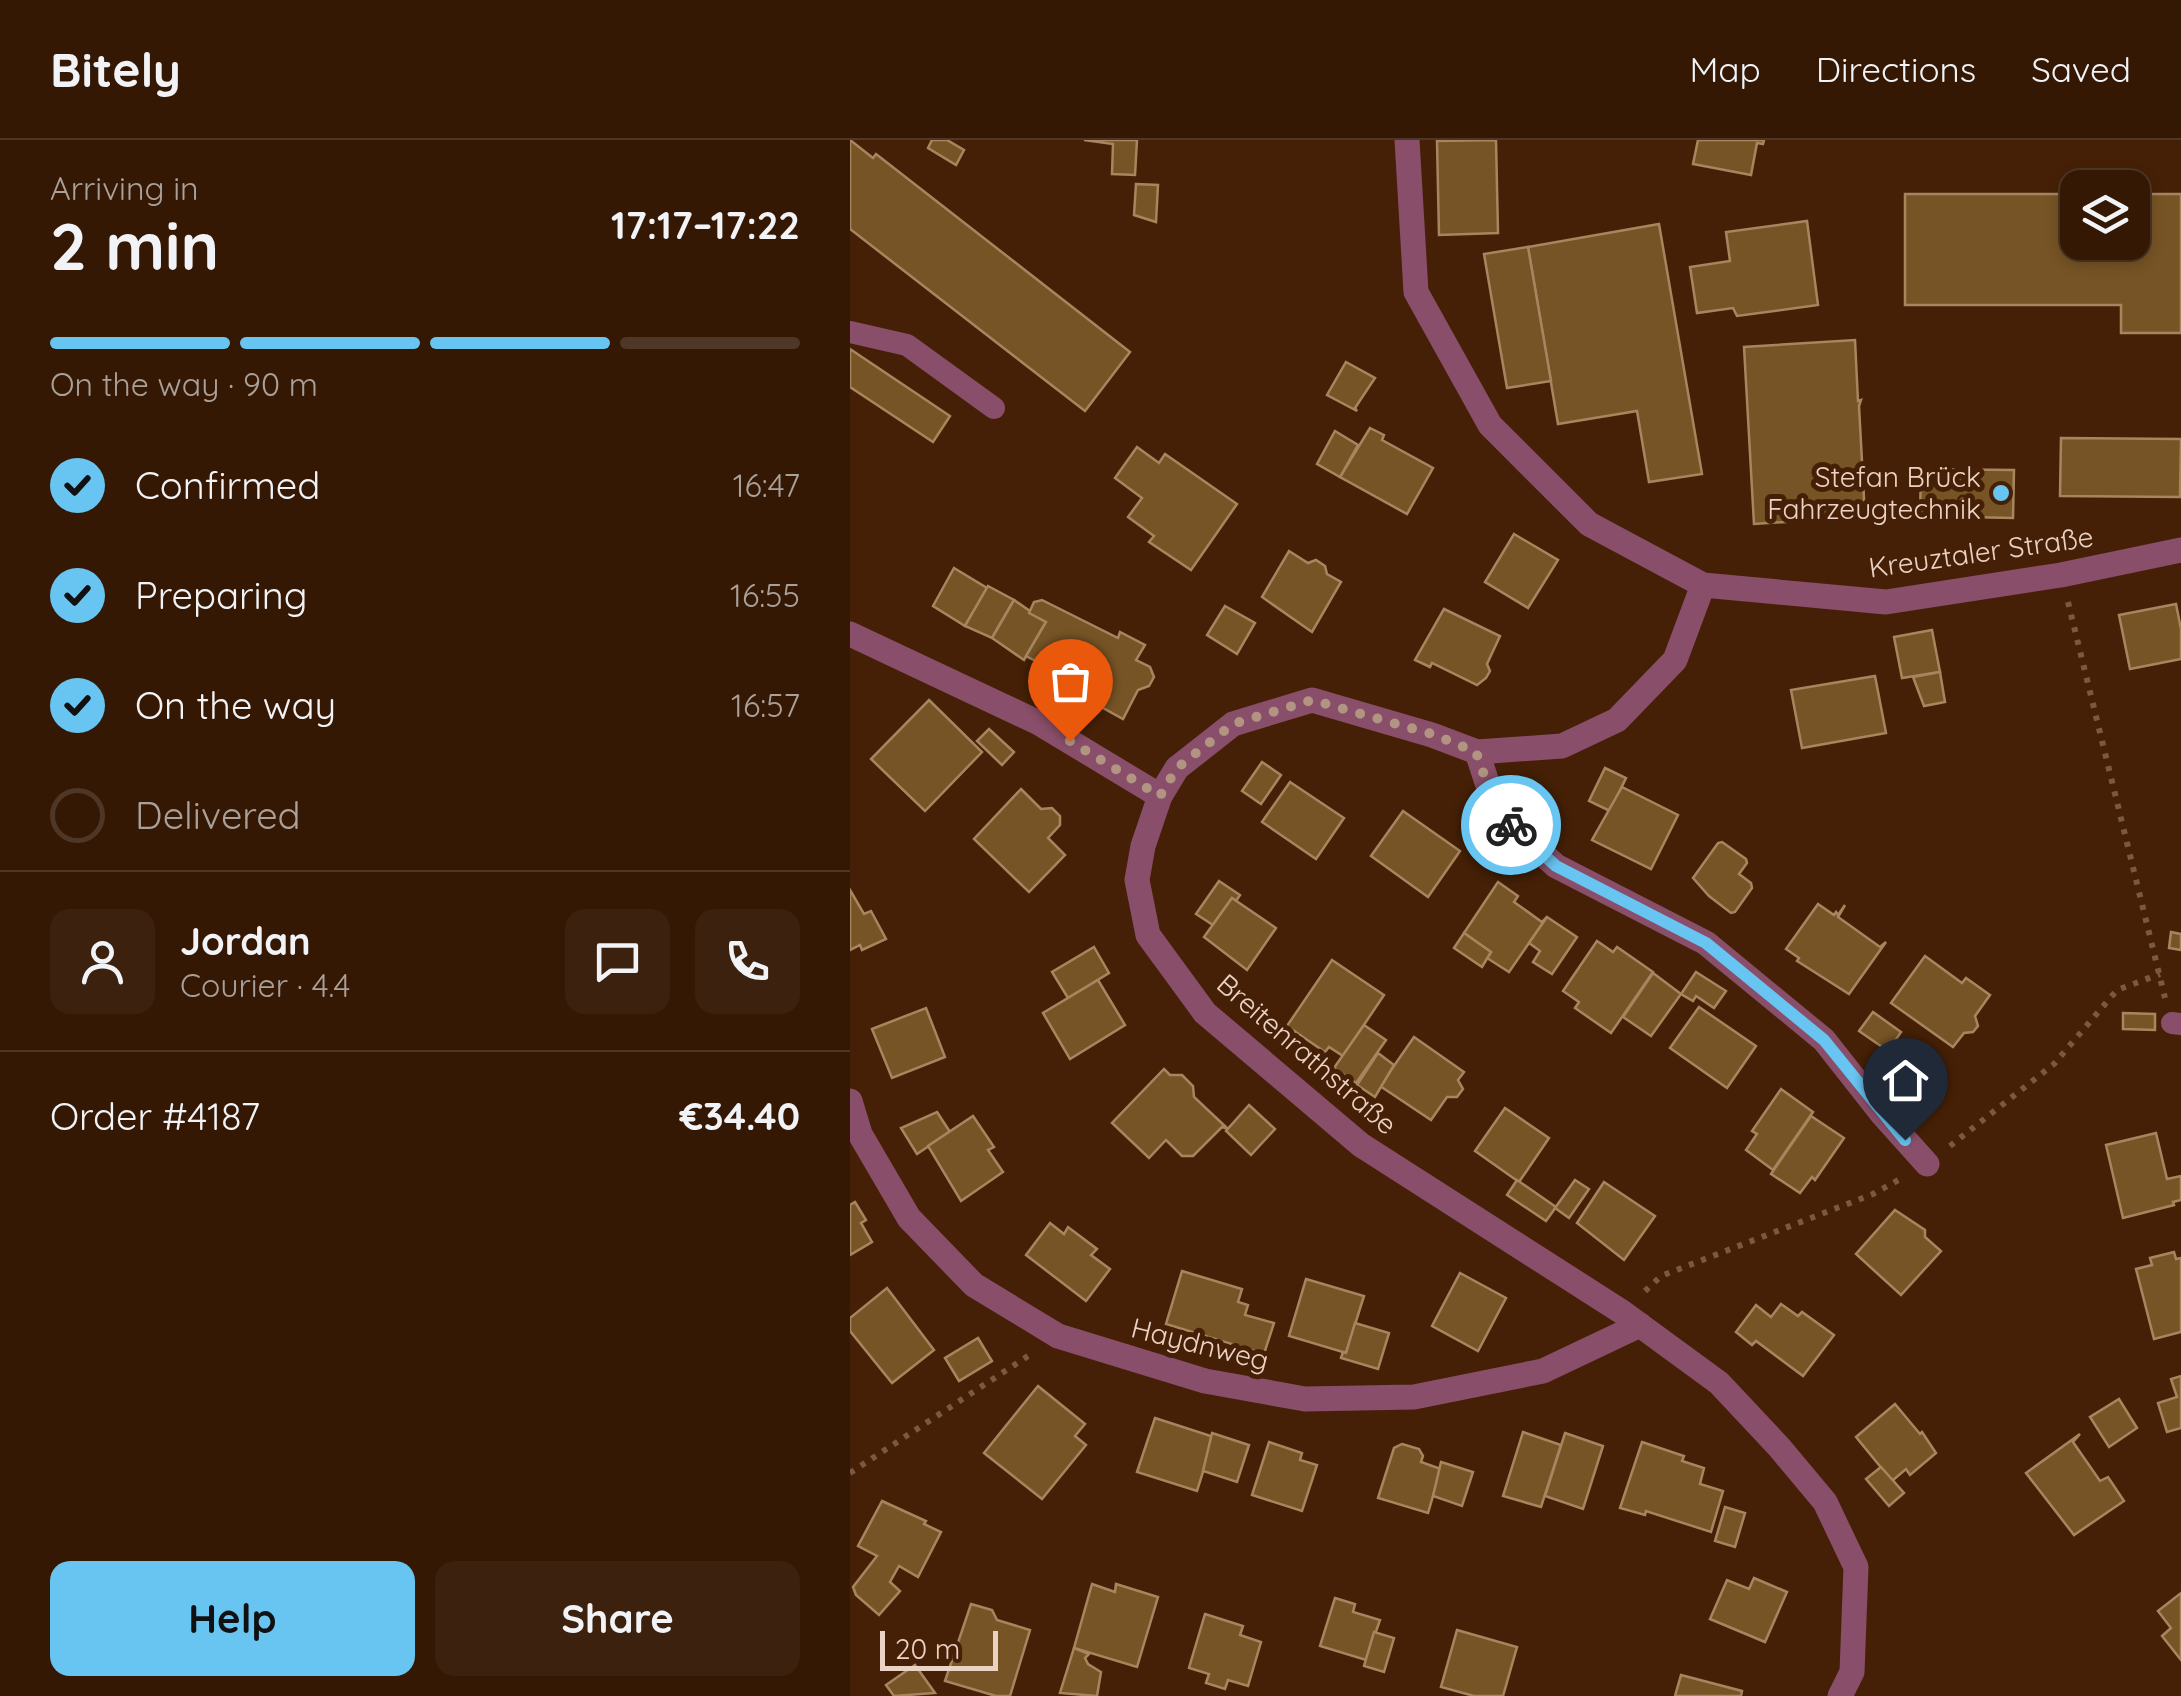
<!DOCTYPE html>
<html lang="en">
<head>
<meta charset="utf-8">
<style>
  :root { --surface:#341804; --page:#3c210e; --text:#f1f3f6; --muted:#a9a09a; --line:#4e3726; --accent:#68c4f0 }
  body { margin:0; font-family:Quicksand,sans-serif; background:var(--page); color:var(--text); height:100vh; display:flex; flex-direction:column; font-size:38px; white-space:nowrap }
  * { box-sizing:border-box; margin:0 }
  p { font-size:32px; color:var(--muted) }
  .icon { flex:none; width:55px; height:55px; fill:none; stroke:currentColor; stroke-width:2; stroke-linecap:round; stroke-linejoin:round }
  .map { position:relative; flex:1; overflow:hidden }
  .drawer { display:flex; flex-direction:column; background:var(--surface); width:850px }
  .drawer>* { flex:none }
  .buttons { position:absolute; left:1210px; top:30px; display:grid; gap:20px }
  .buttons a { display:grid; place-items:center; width:90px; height:90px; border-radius:20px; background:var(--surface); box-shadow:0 5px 15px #0003,0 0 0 2px var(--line); font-size:50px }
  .scale { position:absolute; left:30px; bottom:25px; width:118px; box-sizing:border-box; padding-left:10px; border:5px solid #ebd2c4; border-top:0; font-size:28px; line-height:35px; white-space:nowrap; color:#ebd2c4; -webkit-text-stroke:8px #452006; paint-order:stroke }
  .pin { position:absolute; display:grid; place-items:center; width:85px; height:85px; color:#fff; margin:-102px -42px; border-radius:50% 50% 50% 0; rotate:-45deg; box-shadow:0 0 10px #0007 }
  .pin .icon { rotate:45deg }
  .courier { position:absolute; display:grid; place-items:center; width:100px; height:100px; margin:-50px; border:8px solid #68c4f0; border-radius:50%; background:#fff; color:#222; box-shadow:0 2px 12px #0007 }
  .head em { font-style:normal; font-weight:700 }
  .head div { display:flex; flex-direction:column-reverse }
  .head { display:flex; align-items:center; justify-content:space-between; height:170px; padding:0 50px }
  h1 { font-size:65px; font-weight:700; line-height:75px }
  .bar { display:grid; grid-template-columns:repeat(4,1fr); gap:15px 10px; align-content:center; height:120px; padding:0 50px }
  .bar i { height:12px; border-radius:8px; background:var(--line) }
  .bar .on { background:var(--accent) }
  .bar p { grid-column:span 4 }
  .line { display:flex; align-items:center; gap:25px; padding:0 50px; border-top:2px solid var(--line) }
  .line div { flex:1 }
  .round { display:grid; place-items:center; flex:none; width:105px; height:105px; border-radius:20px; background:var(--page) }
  ol { padding:0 50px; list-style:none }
  li { display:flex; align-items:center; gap:30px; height:110px }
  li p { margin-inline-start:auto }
  li .icon { padding:10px; border-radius:50%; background:var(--accent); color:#111; stroke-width:4 }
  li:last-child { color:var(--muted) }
  li i { width:55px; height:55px; border:5px solid var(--line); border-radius:50% }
  .action { display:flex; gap:20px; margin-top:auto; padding:20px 50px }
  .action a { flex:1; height:115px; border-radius:20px; background:var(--accent); color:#111; font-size:40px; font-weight:700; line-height:115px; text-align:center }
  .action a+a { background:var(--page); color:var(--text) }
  header { display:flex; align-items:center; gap:60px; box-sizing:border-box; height:140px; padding:0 50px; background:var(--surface); border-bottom:2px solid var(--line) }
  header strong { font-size:48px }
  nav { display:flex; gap:55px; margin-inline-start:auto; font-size:35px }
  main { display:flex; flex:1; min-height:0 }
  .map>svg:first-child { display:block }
</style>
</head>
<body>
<header>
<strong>Bitely</strong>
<nav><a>Map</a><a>Directions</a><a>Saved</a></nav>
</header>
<main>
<section class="drawer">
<div class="head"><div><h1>2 min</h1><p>Arriving in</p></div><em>17:17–17:22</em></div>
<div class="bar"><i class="on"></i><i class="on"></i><i class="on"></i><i></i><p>On the way · 90 m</p></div>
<ol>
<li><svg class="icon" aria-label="check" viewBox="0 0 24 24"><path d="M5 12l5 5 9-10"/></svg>Confirmed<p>16:47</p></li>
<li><svg class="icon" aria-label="check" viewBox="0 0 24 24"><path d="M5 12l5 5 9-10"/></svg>Preparing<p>16:55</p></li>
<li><svg class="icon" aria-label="check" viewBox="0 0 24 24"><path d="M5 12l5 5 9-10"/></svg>On the way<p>16:57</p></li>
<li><i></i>Delivered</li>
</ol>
<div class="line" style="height:180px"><a class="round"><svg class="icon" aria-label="person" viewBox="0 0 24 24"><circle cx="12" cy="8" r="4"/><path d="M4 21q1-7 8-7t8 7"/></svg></a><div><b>Jordan</b><p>Courier · 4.4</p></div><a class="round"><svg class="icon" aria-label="chat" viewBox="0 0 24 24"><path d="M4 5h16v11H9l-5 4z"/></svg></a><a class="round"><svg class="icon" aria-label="phone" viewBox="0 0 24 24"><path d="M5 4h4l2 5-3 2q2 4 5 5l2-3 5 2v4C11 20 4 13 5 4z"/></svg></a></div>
<div class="line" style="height:130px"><div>Order #4187</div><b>€34.40</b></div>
<div class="action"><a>Help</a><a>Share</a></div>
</section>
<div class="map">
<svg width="1331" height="1556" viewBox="0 0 1331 1556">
  <rect width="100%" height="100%" fill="#452006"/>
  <!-- building -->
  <g fill="#775425" stroke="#a7865f" stroke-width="2.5">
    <path d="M0,0L23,18L26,14L280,212L235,271L0,89Z"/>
    <path d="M82,0H97L114,10L106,25L78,8Z"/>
    <path d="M234,0H287L285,35L262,34L263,4Z"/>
    <path d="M646,0L648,93L589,95L587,1Z"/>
    <path d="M848,0H914L913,4L907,3L901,35L843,24Z"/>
    <path d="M286,44L308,45L306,82L284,75Z"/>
    <path d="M1055,54H1228V102H1282V54H1331V193H1271V165H1055Z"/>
    <path d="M957,81L968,165L887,176L883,168L847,173L840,127L880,121L876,92Z"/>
    <path d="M809,84L852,334L799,342L787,271L708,284L678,107Z"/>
    <path d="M678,107L701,241L657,248L634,114Z"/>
    <path d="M1005,200L1008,261L1011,260L1009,266L1015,377L904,384L894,207Z"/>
    <path d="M0,209L100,276L83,302L0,247Z"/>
    <path d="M496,222L525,238L505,268L507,271L477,255Z"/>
    <path d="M520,288L534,295L532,300L583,328L557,374L490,337Z"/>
    <path d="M485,291L508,305L490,337L467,324Z"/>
    <path d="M1211,298L1331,299L1330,357L1210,356Z"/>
    <path d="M287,307L309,323L315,314L387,364L341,430L299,402L304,396L278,377L292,358L265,338Z"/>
    <path d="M1071,329L1164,330L1163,378L1070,376Z"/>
    <path d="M664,394L708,420L678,468L635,442Z"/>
    <path d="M439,411L458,423L466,420L475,426L477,434L491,442L462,492L412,457Z"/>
    <path d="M104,428L137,448L115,486L83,466Z"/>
    <path d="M138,446L164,460L142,498L115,486Z"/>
    <path d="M164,460L196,482L174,520L142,498Z"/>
    <path d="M192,460L268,498L270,492L295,505L286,520L300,527L304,537L299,546L288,550L273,579L246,564L251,557L235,548L229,557L216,560L190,547L193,542L188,534L193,525L176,516L196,482L179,473L184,462Z"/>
    <path d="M1326,464L1331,489V519L1280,529L1269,475Z"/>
    <path d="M375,466L405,483L387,514L357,495Z"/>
    <path d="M594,469L650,496L637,524L640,531L636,538L627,545L582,523L580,527L565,520Z"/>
    <path d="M1082,490L1090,532L1052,538L1044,497Z"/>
    <path d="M1090,532L1095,562L1074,566L1063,537Z"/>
    <path d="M1025,536L1036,593L952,608L941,550Z"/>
    <path d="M79,560L132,612L75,671L21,619Z"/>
    <path d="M139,589L164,612L152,625L127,601Z"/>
    <path d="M412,622L431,635L411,664L392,651Z"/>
    <path d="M755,628L776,638L760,671L739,661Z"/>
    <path d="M440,642L494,678L466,719L412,682Z"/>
    <path d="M772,647L828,675L801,729L742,700Z"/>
    <path d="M171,649L191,669L202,668L210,676V685L198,698L215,715L179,752L124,699Z"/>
    <path d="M553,671L610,711L578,757L521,716Z"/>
    <path d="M872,702L896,719L897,723L889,734L901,743L902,748L885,772L881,773L859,756L843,738L868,703Z"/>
    <path d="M369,741L390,755L386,761L382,758L363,785L346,774Z"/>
    <path d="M648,742L668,756L664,762L692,782L697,777L659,832L637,818L641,812L614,793Z"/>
    <path d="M0,750L14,774L21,771L36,799L12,810L10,805L0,810Z"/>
    <path d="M382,758L426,788L397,830L354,797Z"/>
    <path d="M968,764L984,775L986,772L988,775L995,765L988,777L1030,807L1036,802L999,854L947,821L949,818L936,809Z"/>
    <path d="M697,777L727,797L702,834L683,822L690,811L679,803Z"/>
    <path d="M1321,792L1331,794V810L1319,808Z"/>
    <path d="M614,793L641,812L632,827L604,808Z"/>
    <path d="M747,801L763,812L767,807L803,832L761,893L725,868L729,862L713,851Z"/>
    <path d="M244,807L259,833L218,858L202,832Z"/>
    <path d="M1075,816L1112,843L1116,838L1140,855L1125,876L1128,886L1123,892L1114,893L1103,907L1041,863Z"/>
    <path d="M482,820L534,855L493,916L479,907L475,912L437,886Z"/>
    <path d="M846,832L876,851L864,868L846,856L843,861L831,854Z"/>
    <path d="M803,833L831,854L801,896L773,877Z"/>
    <path d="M248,840L275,885L220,919L193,873Z"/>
    <path d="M849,867L906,906L877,948L820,908Z"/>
    <path d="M76,868L95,917L42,938L22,889Z"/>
    <path d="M1023,872L1051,892L1038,911L1009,891Z"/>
    <path d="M1273,873L1305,874V890L1273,889Z"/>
    <path d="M514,885L536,900L506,943L484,928Z"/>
    <path d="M564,897L614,932L608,940L613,949L607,957H597L581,980L530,946Z"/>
    <path d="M528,913L544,925L525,957L507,945Z"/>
    <path d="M314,929L320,935H332L343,946L344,957L378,989L372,987L343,1016H332L316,1000L299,1018L262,983Z"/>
    <path d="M931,949L963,972L923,1030L896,1010L907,994L902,991Z"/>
    <path d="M399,965L425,989L401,1015L376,991Z"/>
    <path d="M655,968L699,998L669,1042L625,1011Z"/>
    <path d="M87,972L100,992L67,1014L51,988Z"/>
    <path d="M123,976L144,1007L138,1010L153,1032L111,1061L78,1006Z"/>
    <path d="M961,976L994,998L965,1040L962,1037L950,1053L921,1034Z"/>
    <path d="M1306,993L1317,1039L1331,1036V1060L1323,1062L1324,1065L1273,1078L1256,1005Z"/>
    <path d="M667,1040L706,1067L696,1081L657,1055Z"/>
    <path d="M725,1040L739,1049L719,1078L705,1068Z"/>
    <path d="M754,1042L805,1076L774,1120L727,1083Z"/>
    <path d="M5,1062L16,1080L11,1083L22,1102L0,1115V1065Z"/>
    <path d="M1045,1070L1075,1090V1097L1091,1111L1051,1155L1006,1114Z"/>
    <path d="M200,1083L214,1094L218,1087L247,1109L241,1115L260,1129L236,1161L176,1115Z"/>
    <path d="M1324,1112L1326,1119L1331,1118V1192L1304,1199L1286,1129L1302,1125L1300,1118Z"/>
    <path d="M332,1131L392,1149L388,1162L398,1165L395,1175L424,1183L414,1214L316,1184Z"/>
    <path d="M610,1133L656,1158L628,1211L582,1186Z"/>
    <path d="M456,1139L514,1156L496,1213L439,1196Z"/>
    <path d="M37,1148L84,1210L42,1243L0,1191V1178Z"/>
    <path d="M931,1164L948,1176L952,1172L984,1195L953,1236L906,1201L902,1205L886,1192L906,1165L921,1177Z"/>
    <path d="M505,1183L539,1193L528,1229L491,1218L493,1212L496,1213Z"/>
    <path d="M128,1198L142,1221L109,1241L95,1218Z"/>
    <path d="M1331,1236V1288L1317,1292L1308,1263L1327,1257L1321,1239Z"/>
    <path d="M188,1246L235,1284L225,1296L236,1305L192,1359L134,1313Z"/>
    <path d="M1269,1259L1287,1288L1259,1307L1240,1277Z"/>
    <path d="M1045,1264L1070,1294L1072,1292L1086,1313L1060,1335L1056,1329L1043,1340L1047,1347L1006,1297Z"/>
    <path d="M305,1278L364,1297L347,1351L287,1332Z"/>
    <path d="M673,1292L711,1305L691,1367L653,1356Z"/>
    <path d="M362,1293L399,1305L387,1342L353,1331Z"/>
    <path d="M715,1293L753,1306L733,1369L695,1356Z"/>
    <path d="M1230,1294L1223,1302L1250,1341L1258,1337L1274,1361L1224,1395L1176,1333Z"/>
    <path d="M419,1302L452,1313L450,1320L467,1325L452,1371L402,1355Z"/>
    <path d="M792,1302L834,1316L832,1321L854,1328L850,1344L873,1351L861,1392L796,1371L795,1375L770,1368Z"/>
    <path d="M552,1304L569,1309L573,1316L571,1322L591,1329L578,1373L528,1358L544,1308Z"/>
    <path d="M591,1322L623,1332L612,1366L583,1356Z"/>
    <path d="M1031,1327L1054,1353L1039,1366L1016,1339Z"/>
    <path d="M32,1361L76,1381L74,1384L91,1392L68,1437L49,1426L40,1442L50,1451L29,1475L6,1455L3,1447L27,1416L8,1406Z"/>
    <path d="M875,1367L895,1373L885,1407L865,1401Z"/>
    <path d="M904,1438L937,1452L915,1502L860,1479L877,1440L899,1449Z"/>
    <path d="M242,1444L265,1452L266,1444L308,1457L287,1527L224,1508Z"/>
    <path d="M1331,1453V1520L1312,1496L1321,1488L1308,1471Z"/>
    <path d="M485,1458L505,1464L503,1472L530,1480L516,1520L470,1506Z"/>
    <path d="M121,1464L142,1470L147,1480L180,1490L160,1556H146L95,1541Z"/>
    <path d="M355,1474L393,1486L390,1495L411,1502L398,1546L378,1540L375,1549L356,1543L359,1534L339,1528Z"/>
    <path d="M607,1490L667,1507L653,1556H624L591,1547Z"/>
    <path d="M524,1492L544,1498L534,1532L514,1526Z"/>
    <path d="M224,1508L239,1514L235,1518L238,1524L251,1532L247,1556L210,1553Z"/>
    <path d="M65,1525L85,1553L44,1556L36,1545Z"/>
    <path d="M831,1535L892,1551L891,1556H825Z"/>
  </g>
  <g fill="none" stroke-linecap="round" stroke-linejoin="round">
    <!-- path -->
    <g stroke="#7a5943" stroke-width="6" stroke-dasharray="5 8" stroke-linecap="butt">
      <path d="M1218,462L1315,858"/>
      <path d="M1100,1006L1204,924L1267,850L1310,834"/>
      <path d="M795,1151L811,1136L1023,1054L1052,1038"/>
      <path d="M0,1333L178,1216"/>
    </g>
    <!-- service -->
    <g stroke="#894e69" stroke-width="22">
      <path d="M0,192L57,205L144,268"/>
      <path d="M1322,883L1331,884"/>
    </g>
    <!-- minor -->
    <g stroke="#894e69" stroke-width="25">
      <path d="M557,0L566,152L640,285L739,384L853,445L1036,462L1211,435L1331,410"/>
      <path d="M853,445L825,520L767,580L712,606L627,612L582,595L462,560L383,584L327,628L310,656L293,706L287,740L298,795L355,873L511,1005L772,1172L869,1243L929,1307L975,1362L1006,1427L1002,1532L990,1556"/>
      <path d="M0,494L189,583L310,656"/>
      <path d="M627,612L647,673L706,726L856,803L974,900L1033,975L1077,1024"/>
      <path d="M0,961L10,994L59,1078L124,1145L208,1196L355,1241L455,1259L564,1257L693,1231L790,1185"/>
    </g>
  </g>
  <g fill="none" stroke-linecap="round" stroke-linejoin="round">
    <!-- done -->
    <path stroke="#b19482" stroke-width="10" stroke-dasharray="0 18" d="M220,601L310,656L327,628L383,584L462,560L582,594L626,612L647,672L661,685"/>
    <!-- route -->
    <path stroke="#68c4f0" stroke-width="12" d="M661,685L706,726L856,803L974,900L1055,1000"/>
  </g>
  <!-- markers -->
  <circle fill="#68c4f0" stroke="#452006" stroke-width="4" cx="1151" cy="353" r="10"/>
  <g text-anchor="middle" stroke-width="10" stroke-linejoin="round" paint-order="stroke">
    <!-- poi labels -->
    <g font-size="28" fill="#ebd2c4" stroke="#452006" text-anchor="end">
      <text x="1131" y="347">Stefan Brück<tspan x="1131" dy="32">Fahrzeugtechnik</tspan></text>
    </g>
    <!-- street labels -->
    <g font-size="28" fill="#ebd2c4" stroke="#452006">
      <text transform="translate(1131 412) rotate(-8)" y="10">Kreuztaler Straße</text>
      <text transform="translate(457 914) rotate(41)" y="10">Breitenrathstraße</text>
      <text transform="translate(350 1204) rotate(14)" y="10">Haydnweg</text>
    </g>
  </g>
</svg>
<div class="buttons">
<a><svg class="icon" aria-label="layers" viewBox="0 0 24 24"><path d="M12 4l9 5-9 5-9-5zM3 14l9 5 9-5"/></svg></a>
</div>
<div class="scale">20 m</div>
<div class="pin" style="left:220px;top:601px;background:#ea580c"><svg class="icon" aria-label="bag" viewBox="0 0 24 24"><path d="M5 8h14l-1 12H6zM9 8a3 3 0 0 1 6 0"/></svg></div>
<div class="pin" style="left:1055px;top:1000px;background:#1f2937"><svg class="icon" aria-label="home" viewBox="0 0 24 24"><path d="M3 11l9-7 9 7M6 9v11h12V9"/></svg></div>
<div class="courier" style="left:661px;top:685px"><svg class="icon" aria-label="bike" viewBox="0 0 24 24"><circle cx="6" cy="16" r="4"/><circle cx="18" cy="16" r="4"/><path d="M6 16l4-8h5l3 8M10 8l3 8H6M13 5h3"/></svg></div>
</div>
</main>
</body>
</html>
